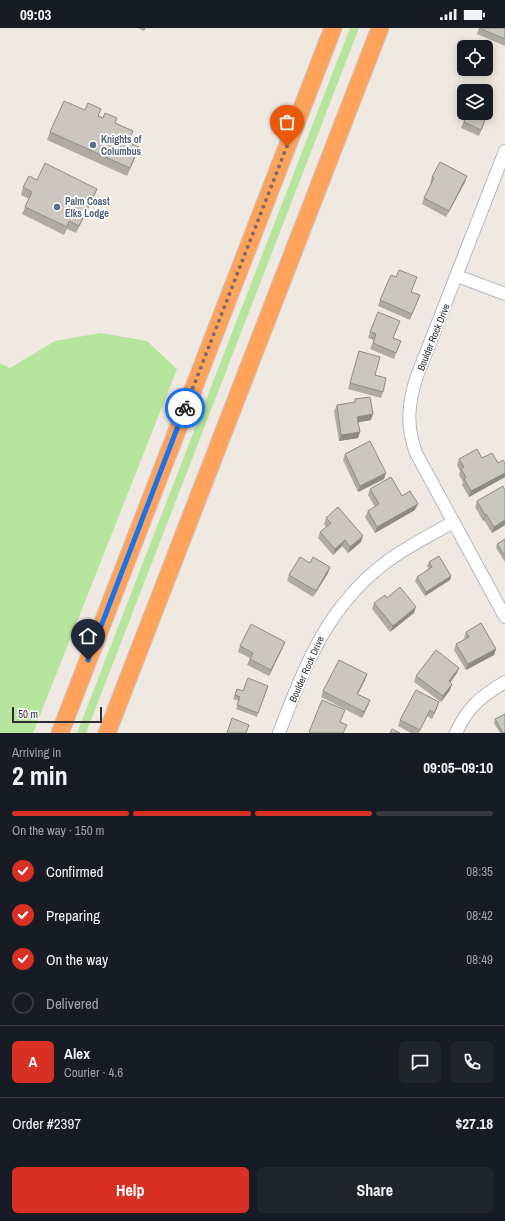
<!DOCTYPE html>
<html lang="en">
<head>
<meta charset="utf-8">
<style>
  :root { --surface:#171b24; --page:#20242c; --text:#f1f3f6; --muted:#9ea1a6; --line:#363941; --accent:#d93025 }
  body { margin:0; font-family:"Archivo Narrow",sans-serif; background:var(--page); color:var(--text); height:100vh; display:flex; flex-direction:column; font-size:15px; white-space:nowrap }
  * { box-sizing:border-box; margin:0 }
  p { font-size:13px; color:var(--muted) }
  .icon { flex:none; width:22px; height:22px; fill:none; stroke:currentColor; stroke-width:2; stroke-linecap:round; stroke-linejoin:round }
  .map { position:relative; height:705px; overflow:hidden }
  .panel { display:flex; flex-direction:column; background:var(--surface); flex:1 }
  .panel>* { flex:none }
  .fabs { position:absolute; left:457px; top:12px; display:grid; gap:8px }
  .fabs a { display:grid; place-items:center; width:36px; height:36px; border-radius:6px; background:var(--surface); box-shadow:0 2px 10px #0003; font-size:20px }
  .scale { position:absolute; left:12px; bottom:10px; width:90px; box-sizing:border-box; padding-left:4px; border:2px solid #2e2e2e; border-top:0; font-size:11px; line-height:14px; white-space:nowrap; color:#2e2e2e; -webkit-text-stroke:3px #fff; paint-order:stroke }
  .pin { position:absolute; display:grid; place-items:center; width:34px; height:34px; color:#fff; margin:-41px -17px; border-radius:50% 50% 50% 0; rotate:-45deg; box-shadow:0 0 4px #0007 }
  .pin .icon { rotate:45deg }
  .courier { position:absolute; display:grid; place-items:center; width:40px; height:40px; margin:-20px; border:3px solid #1a73e8; border-radius:50%; background:#fff; color:#222; box-shadow:0 1px 5px #0007 }
  .summary em { font-style:normal; font-weight:700 }
  .summary div { display:flex; flex-direction:column-reverse }
  .summary { display:flex; align-items:center; justify-content:space-between; height:68px; padding:0 12px }
  h1 { font-size:26px; font-weight:700; line-height:30px }
  .bar { display:grid; grid-template-columns:repeat(4,1fr); gap:6px 4px; align-content:center; height:48px; padding:0 12px }
  .bar i { height:5px; border-radius:3px; background:var(--line) }
  .bar .on { background:var(--accent) }
  .bar p { grid-column:span 4 }
  .line { display:flex; align-items:center; gap:10px; padding:0 12px; border-top:1px solid var(--line) }
  .line div { flex:1 }
  .round { display:grid; place-items:center; flex:none; width:42px; height:42px; border-radius:6px; background:var(--page) }
  ol { padding:0 12px; list-style:none }
  li { display:flex; align-items:center; gap:12px; height:44px }
  li p { margin-inline-start:auto }
  li .icon { padding:4px; border-radius:50%; background:var(--accent); color:#fff; stroke-width:4 }
  li:last-child { color:var(--muted) }
  li i { width:22px; height:22px; border:2px solid var(--line); border-radius:50% }
  .action { display:flex; gap:8px; margin-top:auto; padding:8px 12px }
  .action a { flex:1; height:46px; border-radius:6px; background:var(--accent); color:#fff; font-size:16px; font-weight:700; line-height:46px; text-align:center }
  .action a+a { background:var(--page); color:var(--text) }
  .status { display:flex; justify-content:space-between; align-items:center; height:28px; padding:0 20px; background:var(--surface); direction:ltr }
  .status svg { height:11px; fill:currentColor }
  .map>svg:first-child { display:block }
</style>
</head>
<body>
<div class="status"><b>09:03</b><svg viewBox="0 0 49 12"><path d="M0 12V9h3v3zM5 12V6h3v6zM10 12V3h3v9zM15 12V0h3v12zM26 1h20v11H26zM47 4h2v5h-2z"/></svg></div>
<div class="map">
<svg width="505" height="705" viewBox="0 0 505 705">
  <rect width="100%" height="100%" fill="#efe9e1"/>
  <!-- green -->
  <g fill="#b6e59e">
    <path d="M350,0H359L86,705H77Z"/>
    <path d="M101,305L147,313L177,341L33,705H0V335L10,340L55,313Z"/>
  </g>
  <g fill="none" stroke-linecap="round" stroke-linejoin="round">
    <!-- minor casing -->
    <g stroke="#b4b7c1" stroke-width="14">
      <g id="minor">
        <path d="M505,123L417,348C408,375 406,398 416,425L505,589"/>
        <path d="M457,248L505,266"/>
        <path d="M279,705C305,638 326,580 385,535C406,519 431,507 453,494"/>
        <path d="M456,705C467,680 481,668 505,654"/>
      </g>
    </g>
    <!-- highway casing -->
    <g stroke="#c9c9c9" stroke-width="19">
      <g id="highway">
        <path d="M60,705L333,0"/>
        <path d="M107,705L380,0"/>
      </g>
    </g>
    <!-- minor -->
    <use href="#minor" stroke="#fff" stroke-width="12"/>
    <!-- highway -->
    <use href="#highway" stroke="#ffa35c" stroke-width="17"/>
  </g>
  <!-- wall -->
  <g fill="#afaba4">
    <path d="M138,0H146L144,3Z"/>
    <path d="M479,0H505V18L477,6Z"/>
    <path d="M487,76L491,77L479,108L461,100L467,85Z"/>
    <path d="M99,88L115,95L129,114L136,127L127,148L47,112L50,104Z"/>
    <path d="M432,149L465,154L446,189L422,176L424,170L432,156L430,155Z"/>
    <path d="M37,152L97,161L94,168L76,205L67,201L64,207L22,186L29,171L21,167L23,159Z"/>
    <path d="M411,264L420,267L410,292L378,278L380,272Z"/>
    <path d="M370,304L393,310L401,313L394,331L370,321L374,312L368,310Z"/>
    <path d="M359,323L375,347L383,364L381,370L348,361Z"/>
    <path d="M355,371L371,392L358,394L360,404L358,410L339,413L334,383L337,377L354,375Z"/>
    <path d="M345,426L384,451L358,464L343,432Z"/>
    <path d="M482,430L498,435H505V449L469,469L462,457L463,454L459,447L460,443L457,437L459,431Z"/>
    <path d="M370,461L402,468L415,482L375,505L365,489L368,483L375,479L368,467Z"/>
    <path d="M505,462V497L492,505L484,492L483,493L475,479L477,473Z"/>
    <path d="M326,490L361,514L348,525L342,518L333,527L318,510L320,504L326,499L324,496Z"/>
    <path d="M505,511V534L496,520L497,516Z"/>
    <path d="M429,534L451,548L450,552L425,568L415,553L417,549L429,541L427,538Z"/>
    <path d="M310,535L330,539L328,545L313,569L287,553L289,547Z"/>
    <path d="M387,570L414,585L390,604L372,581L374,575Z"/>
    <path d="M466,604L496,621L494,627L466,642L454,622L456,616L465,611L464,610Z"/>
    <path d="M240,618L283,619L269,648L247,637L250,630L238,624Z"/>
    <path d="M457,645L450,654L452,656L450,662L441,674L414,654L416,648Z"/>
    <path d="M367,646L365,652L357,666L370,672L362,690L321,669L323,663Z"/>
    <path d="M268,658L257,689L236,681L239,673L233,671L237,661L243,663Z"/>
    <path d="M437,680L432,691L427,688L419,705H411L398,698L400,692Z"/>
    <path d="M495,691L505,705H500L494,695Z"/>
  </g>
  <!-- shaded-wall -->
  <g fill="#8e8b86">
    <path d="M139,119L136,127L127,148L130,140Z"/>
    <path d="M467,148L465,154L446,189L449,183Z"/>
    <path d="M97,161L94,168L76,205L79,198Z"/>
    <path d="M373,386L371,392L355,395L357,389Z"/>
    <path d="M360,404L358,410L339,413L341,407Z"/>
    <path d="M386,445L384,451L358,464L360,458Z"/>
    <path d="M505,445V449L469,469L471,463Z"/>
    <path d="M418,476L415,482L375,505L377,499Z"/>
    <path d="M486,486L484,492L483,493L485,487Z"/>
    <path d="M505,492V497L492,505L494,499Z"/>
    <path d="M363,508L361,514L348,525L350,519Z"/>
    <path d="M345,512L342,518L333,527L335,521Z"/>
    <path d="M330,539L328,545L313,569L316,563Z"/>
    <path d="M451,548L450,552L425,568L426,564Z"/>
    <path d="M416,579L414,585L390,604L393,598Z"/>
    <path d="M285,614L283,619L269,648L271,642Z"/>
    <path d="M496,621L494,627L466,642L468,636Z"/>
    <path d="M459,640L457,645L447,659L449,653Z"/>
    <path d="M367,646L365,652L355,672L357,666Z"/>
    <path d="M452,656L450,662L441,674L443,668Z"/>
    <path d="M370,672L368,678L362,690L364,684Z"/>
    <path d="M439,674L437,680L432,691L434,685Z"/>
  </g>
  <!-- building -->
  <g fill="#cbc7bf" stroke="#8e8b86">
    <path d="M479,0H505V11Z"/>
    <path d="M477,60L484,63H476Z"/>
    <path d="M486,64L491,66L487,76L491,77L481,102L464,94L467,85H486Z"/>
    <path d="M64,73L85,82L88,75L101,81L98,88L103,90L105,85L117,90L115,95L133,103L128,114L139,119L130,140L50,104Z"/>
    <path d="M440,134L467,148L449,183L424,170L434,150L432,149Z"/>
    <path d="M45,135L97,161L79,198L69,193L67,199L25,179L32,164L23,159L29,148L37,152Z"/>
    <path d="M399,242L417,249L411,264L420,267L412,286L380,272L391,247L396,249Z"/>
    <path d="M378,284L400,293L393,310L401,313L396,325L373,315L376,306L370,304Z"/>
    <path d="M359,323L380,329L375,347L386,350L383,364L350,355Z"/>
    <path d="M370,369L373,386L357,389L360,404L341,407L337,377L355,374V371Z"/>
    <path d="M370,413L386,445L360,458L345,426Z"/>
    <path d="M477,421L482,430L492,425L498,435L503,432L505,435V445L471,463L464,451L466,449L461,441L464,439L459,431Z"/>
    <path d="M391,449L402,468L410,463L418,476L377,499L368,483L379,476L370,461Z"/>
    <path d="M503,458L505,462V492L494,499L486,486L485,487L477,473Z"/>
    <path d="M338,479L363,508L350,519L345,512L335,521L320,504L331,495L326,490Z"/>
    <path d="M505,511V528L497,516Z"/>
    <path d="M439,528L451,548L426,564L417,549L432,539L429,534Z"/>
    <path d="M300,529L310,535L313,529L330,539L316,563L289,547Z"/>
    <path d="M400,559L416,579L393,598L374,575L385,567L387,570Z"/>
    <path d="M481,595L496,621L468,636L456,616L469,609L466,604Z"/>
    <path d="M251,596L285,614L271,642L250,631L253,625L240,618Z"/>
    <path d="M436,622L459,640L449,653L452,656L443,668L416,648Z"/>
    <path d="M339,632L367,646L357,666L370,672L364,684L323,663Z"/>
    <path d="M248,650L268,658L258,685L237,677L240,669L235,667L237,661L243,663Z"/>
    <path d="M416,662L439,674L434,685L430,682L420,702L400,692Z"/>
    <path d="M322,672L345,682L340,694L347,697L343,705H311L309,704Z"/>
    <path d="M505,686V705H503L495,691Z"/>
    <path d="M232,690L249,697L246,705H227Z"/>
    <path d="M392,701L400,705H390Z"/>
  </g>
  <g fill="none" stroke-linecap="round" stroke-linejoin="round">
    <!-- done -->
    <path stroke="#726f6d" stroke-width="4" stroke-dasharray="0 7.2" d="M185,380L287,118"/>
    <!-- route -->
    <path stroke="#1a73e8" stroke-width="5" d="M88,632L185,380"/>
  </g>
  <!-- markers -->
  <g fill="#5c6f8a" stroke="#fff" stroke-width="1.5">
    <circle cx="93" cy="117" r="4"/>
    <circle cx="57" cy="179" r="4"/>
  </g>
  <g text-anchor="middle" stroke-width="3.5" stroke-linejoin="round" paint-order="stroke">
    <!-- service labels -->
    <g font-size="10" font-weight="bold" fill="#4e5e75" stroke="#fff" text-anchor="start">
      <text x="101" y="115">Knights of<tspan x="101" dy="12">Columbus</tspan></text>
      <text x="65" y="177">Palm Coast<tspan x="65" dy="12">Elks Lodge</tspan></text>
    </g>
    <!-- street labels -->
    <g font-size="10" fill="#2e2e2e" stroke="#fff">
      <text transform="translate(433 309) rotate(-68)" y="4">Boulder Rock Drive</text>
      <text transform="translate(306 641) rotate(-66)" y="4">Boulder Rock Drive</text>
    </g>
  </g>
</svg>
<div class="fabs">
<a><svg class="icon" aria-label="locate" viewBox="0 0 24 24"><circle cx="12" cy="12" r="6"/><path d="M12 2v4M12 18v4M2 12h4M18 12h4"/></svg></a>
<a><svg class="icon" aria-label="layers" viewBox="0 0 24 24"><path d="M12 4l9 5-9 5-9-5zM3 14l9 5 9-5"/></svg></a>
</div>
<div class="scale">50 m</div>
<div class="pin" style="left:287px;top:118px;background:#ea580c"><svg class="icon" aria-label="bag" viewBox="0 0 24 24"><path d="M5 8h14l-1 12H6zM9 8a3 3 0 0 1 6 0"/></svg></div>
<div class="pin" style="left:88px;top:632px;background:#1f2937"><svg class="icon" aria-label="home" viewBox="0 0 24 24"><path d="M3 11l9-7 9 7M6 9v11h12V9"/></svg></div>
<div class="courier" style="left:185px;top:380px"><svg class="icon" aria-label="bike" viewBox="0 0 24 24"><circle cx="6" cy="16" r="4"/><circle cx="18" cy="16" r="4"/><path d="M6 16l4-8h5l3 8M10 8l3 8H6M13 5h3"/></svg></div>
</div>
<section class="panel">
<div class="summary"><div><h1>2 min</h1><p>Arriving in</p></div><em>09:05–09:10</em></div>
<div class="bar"><i class="on"></i><i class="on"></i><i class="on"></i><i></i><p>On the way · 150 m</p></div>
<ol>
<li><svg class="icon" aria-label="check" viewBox="0 0 24 24"><path d="M5 12l5 5 9-10"/></svg>Confirmed<p>08:35</p></li>
<li><svg class="icon" aria-label="check" viewBox="0 0 24 24"><path d="M5 12l5 5 9-10"/></svg>Preparing<p>08:42</p></li>
<li><svg class="icon" aria-label="check" viewBox="0 0 24 24"><path d="M5 12l5 5 9-10"/></svg>On the way<p>08:49</p></li>
<li><i></i>Delivered</li>
</ol>
<div class="line" style="height:72px"><b class="round" style="background:var(--accent);color:#fff">A</b><div><b>Alex</b><p>Courier · 4.6</p></div><a class="round"><svg class="icon" aria-label="chat" viewBox="0 0 24 24"><path d="M4 5h16v11H9l-5 4z"/></svg></a><a class="round"><svg class="icon" aria-label="phone" viewBox="0 0 24 24"><path d="M5 4h4l2 5-3 2q2 4 5 5l2-3 5 2v4C11 20 4 13 5 4z"/></svg></a></div>
<div class="line" style="height:52px"><div>Order #2397</div><b>$27.18</b></div>
<div class="action"><a>Help</a><a>Share</a></div>
</section>
</body>
</html>
